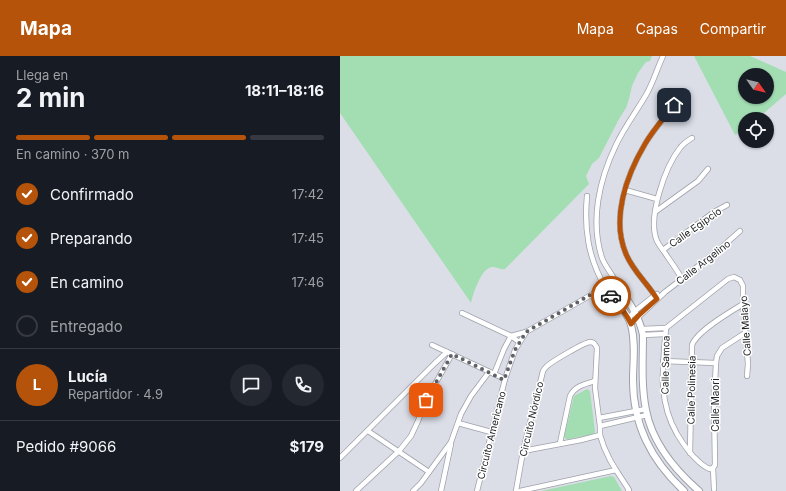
<!DOCTYPE html>
<html lang="es">
<head>
<meta charset="utf-8">
<style>
  :root { --surface:#171b24; --page:#242831; --text:#f1f3f6; --muted:#9ea1a6; --line:#363941; --accent:#b45309 }
  body { margin:0; font-family:Inter,sans-serif; background:var(--page); color:var(--text); height:100vh; display:flex; flex-direction:column; font-size:15px; white-space:nowrap }
  * { box-sizing:border-box; margin:0 }
  p { font-size:13px; color:var(--muted) }
  .icon { flex:none; width:22px; height:22px; fill:none; stroke:currentColor; stroke-width:2; stroke-linecap:round; stroke-linejoin:round }
  .map { position:relative; flex:1; overflow:hidden }
  .panel { display:flex; flex-direction:column; background:var(--surface); width:340px }
  .panel>* { flex:none }
  .needle { width:26px; rotate:124deg }
  .buttons { position:absolute; left:398px; top:12px; display:grid; gap:8px }
  .buttons a { display:grid; place-items:center; width:36px; height:36px; border-radius:50%; background:var(--surface); box-shadow:0 1px 3px #0004; font-size:20px }
  .pin { position:absolute; display:grid; place-items:center; width:34px; height:34px; color:#fff; margin:-17px; border-radius:8px; box-shadow:0 2px 6px #0006 }
  .courier { position:absolute; display:grid; place-items:center; width:40px; height:40px; margin:-20px; border:3px solid #b45309; border-radius:50%; background:#fff; color:#222; box-shadow:0 1px 5px #0007 }
  .overview em { font-style:normal; font-weight:700 }
  .overview div { display:flex; flex-direction:column-reverse }
  .overview { display:flex; align-items:center; justify-content:space-between; height:68px; padding:0 16px }
  h1 { font-size:26px; font-weight:700; line-height:30px }
  .bar { display:grid; grid-template-columns:repeat(4,1fr); gap:6px 4px; align-content:center; height:48px; padding:0 16px }
  .bar i { height:5px; border-radius:3px; background:var(--line) }
  .bar .on { background:var(--accent) }
  .bar p { grid-column:span 4 }
  .line { display:flex; align-items:center; gap:10px; padding:0 16px; border-top:1px solid var(--line) }
  .line div { flex:1 }
  .round { display:grid; place-items:center; flex:none; width:42px; height:42px; border-radius:21px; background:var(--page) }
  ol { padding:0 16px; list-style:none }
  li { display:flex; align-items:center; gap:12px; height:44px }
  li p { margin-inline-start:auto }
  li .icon { padding:4px; border-radius:50%; background:var(--accent); color:#fff; stroke-width:4 }
  li:last-child { color:var(--muted) }
  li i { width:22px; height:22px; border:2px solid var(--line); border-radius:50% }
  header { display:flex; align-items:center; gap:24px; box-sizing:border-box; height:56px; padding:0 20px; background:var(--accent); color:#fff }
  header strong { font-size:19px }
  nav { display:flex; gap:22px; margin-inline-start:auto; font-size:14px }
  main { display:flex; flex:1; min-height:0 }
  .map>svg:first-child { display:block }
</style>
</head>
<body>
<header>
<strong>Mapa</strong>
<nav><a>Mapa</a><a>Capas</a><a>Compartir</a></nav>
</header>
<main>
<section class="panel">
<div class="overview"><div><h1>2 min</h1><p>Llega en</p></div><em>18:11–18:16</em></div>
<div class="bar"><i class="on"></i><i class="on"></i><i class="on"></i><i></i><p>En camino · 370 m</p></div>
<ol>
<li><svg class="icon" aria-label="check" viewBox="0 0 24 24"><path d="M5 12l5 5 9-10"/></svg>Confirmado<p>17:42</p></li>
<li><svg class="icon" aria-label="check" viewBox="0 0 24 24"><path d="M5 12l5 5 9-10"/></svg>Preparando<p>17:45</p></li>
<li><svg class="icon" aria-label="check" viewBox="0 0 24 24"><path d="M5 12l5 5 9-10"/></svg>En camino<p>17:46</p></li>
<li><i></i>Entregado</li>
</ol>
<div class="line" style="height:72px"><b class="round" style="background:var(--accent);color:#fff">L</b><div><b>Lucía</b><p>Repartidor · 4.9</p></div><a class="round"><svg class="icon" aria-label="chat" viewBox="0 0 24 24"><path d="M4 5h16v11H9l-5 4z"/></svg></a><a class="round"><svg class="icon" aria-label="phone" viewBox="0 0 24 24"><path d="M5 4h4l2 5-3 2q2 4 5 5l2-3 5 2v4C11 20 4 13 5 4z"/></svg></a></div>
<div class="line" style="height:52px"><div>Pedido #9066</div><b>$179</b></div>
</section>
<div class="map">
<svg width="446" height="435" viewBox="0 0 446 435">
  <rect width="100%" height="100%" fill="#dbdee7"/>
  <!-- green -->
  <g fill="#a3deb3" fill-rule="evenodd">
    <path d="M0,0H312L310,5L306,6L303,10L298,17L292,30L289,43L286,52L279,63L259,102L252,108L246,120L249,128L165,213C160,214 157,211 152,211C141,212 133,238 131,247L0,57Z"/>
    <path d="M354,0H410L446,16V38L417,63H405V72L395,79ZM405,19H427V41H405Z"/>
    <path d="M247,333L250,335L255,376L253,378L229,383H226L224,381L234,340Z"/>
    <path d="M271,420L274,421L282,435H201Z"/>
  </g>
  <g fill="none" stroke-linecap="round" stroke-linejoin="round">
    <!-- street casing -->
    <g stroke="#9ea1aa" stroke-width="6">
      <g id="street">
        <path d="M285,134L317,143"/>
        <path d="M315,156L358,125L368,113"/>
        <path d="M323,194L374,156L387,149"/>
        <path d="M342,223C337,214 331,206 325,197C322,193 319,189 317,185C307,162 325,111 340,92C343,88 347,85 352,82"/>
        <path d="M276,226C272,218 265,210 262,202C250,165 259,124 276,89C284,72 296,56 306,39C313,27 317,13 323,0"/>
        <path d="M317,243C308,228 293,215 286,198C271,163 286,120 305,88C313,74 324,62 335,49"/>
        <path d="M122,257L171,280L179,286"/>
        <path d="M288,263L295,255L315,239L317,238"/>
        <path d="M291,268L325,236L342,223L382,191L400,175"/>
        <path d="M302,273L326,272"/>
        <path d="M303,279L325,278"/>
        <path d="M171,280L186,276L265,231C248,201 244,173 247,140"/>
        <path d="M92,289L165,323"/>
        <path d="M323,305L376,307"/>
        <path d="M154,318L164,293L171,280"/>
        <path d="M259,362L306,353"/>
        <path d="M118,367L151,376"/>
        <path d="M260,370L307,359"/>
        <path d="M28,375L89,416"/>
        <path d="M220,387L230,340C235,330 245,328 255,325"/>
        <path d="M183,395L241,384L260,379"/>
        <path d="M350,397L352,289C357,275 390,256 403,248"/>
        <path d="M0,402L95,307L107,296"/>
        <path d="M373,412L370,413C363,411 358,405 353,400C347,394 342,386 337,378C317,343 323,310 326,272L388,223L394,221L400,224L403,230V248L408,308L407,320"/>
        <path d="M374,433L373,412L375,409L374,346L376,307L377,300L382,292L405,277"/>
        <path d="M16,435L59,395L71,380L78,365L86,344L112,298"/>
        <path d="M73,435L81,427L111,386L121,358L131,340L149,316"/>
        <path d="M101,435L111,388"/>
        <path d="M137,435L165,323L175,294L186,276"/>
        <path d="M176,435L183,395L203,315C204,313 205,312 207,310C213,305 243,287 250,286C254,286 255,288 257,292L255,332L260,370V379L264,391L270,404L276,414L289,434L288,435"/>
        <path d="M180,435L276,414"/>
      </g>
    </g>
    <!-- secondary casing -->
    <g stroke="#9ea1aa" stroke-width="8">
      <path id="secondary" d="M344,435C311,404 293,369 293,324C293,306 296,287 291,269C287,254 273,243 265,231L276,226C287,243 299,259 303,279C303,304 301,329 306,354C312,386 335,414 359,435"/>
    </g>
    <!-- street -->
    <use href="#street" stroke="#fff" stroke-width="4.5"/>
    <!-- secondary -->
    <use href="#secondary" stroke="#fff" stroke-width="6"/>
  </g>
  <g fill="none" stroke-linecap="round" stroke-linejoin="round">
    <!-- done -->
    <path stroke="#616268" stroke-width="4" stroke-dasharray="0 7.2" d="M86,344L112,298L164,324L175,294L186,276L264,231L271,240"/>
    <!-- route -->
    <path stroke="#b45309" stroke-width="5" d="M271,240C279,249 286,257 291,268L298,260L317,243C308,228 293,215 286,198C271,163 286,120 305,88C313,74 324,62 334,49"/>
  </g>
  <g text-anchor="middle" stroke-width="3" stroke-linejoin="round" paint-order="stroke">
    <!-- street labels -->
    <g font-size="10" fill="#1f2023" stroke="#fff">
      <text transform="translate(355 171) rotate(-35)" y="4">Calle Egipcio</text>
      <text transform="translate(363 206) rotate(-38)" y="4">Calle Argelino</text>
      <text transform="translate(405 270) rotate(-94)" y="4">Calle Malayo</text>
      <text transform="translate(325 309) rotate(-89)" y="4">Calle Samoa</text>
      <text transform="translate(351 334) rotate(-89)" y="4">Calle Polinesia</text>
      <text transform="translate(375 349) rotate(-90)" y="4">Calle Maori</text>
      <text transform="translate(191 363) rotate(-77)" y="4">Circuito Nórdico</text>
      <text transform="translate(151 379) rotate(-76)" y="4">Circuito Americano</text>
    </g>
  </g>
</svg>
<div class="buttons">
<a><svg class="needle" viewBox="-14 -14 28 28"><path d="M0-13l5 13h-10z" fill="#e53935"/><path d="M0 13l5-13h-10z" fill="#9ea1a6"/></svg></a>
<a><svg class="icon" aria-label="locate" viewBox="0 0 24 24"><circle cx="12" cy="12" r="6"/><path d="M12 2v4M12 18v4M2 12h4M18 12h4"/></svg></a>
</div>
<div class="pin" style="left:86px;top:344px;background:#ea580c"><svg class="icon" aria-label="bag" viewBox="0 0 24 24"><path d="M5 8h14l-1 12H6zM9 8a3 3 0 0 1 6 0"/></svg></div>
<div class="pin" style="left:334px;top:49px;background:#1f2937"><svg class="icon" aria-label="home" viewBox="0 0 24 24"><path d="M3 11l9-7 9 7M6 9v11h12V9"/></svg></div>
<div class="courier" style="left:271px;top:240px"><svg class="icon" aria-label="car" viewBox="0 0 24 24"><path d="M5 17H2v-5l4-1 3-4h7l3 4 3 1v5h-3M9 17h6M6 11h13"/><circle cx="7" cy="17" r="2"/><circle cx="17" cy="17" r="2"/></svg></div>
</div>
</main>
</body>
</html>
